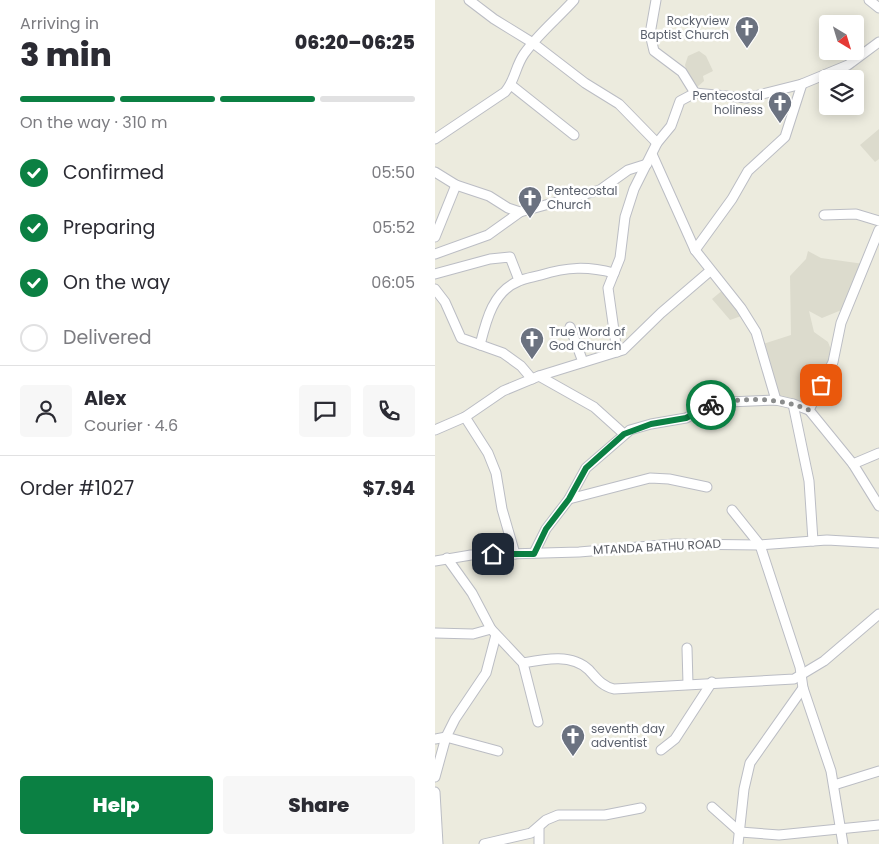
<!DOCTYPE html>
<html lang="en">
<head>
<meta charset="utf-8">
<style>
  :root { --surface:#fff; --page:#f7f7f7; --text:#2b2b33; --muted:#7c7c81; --line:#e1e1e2; --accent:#0b8043 }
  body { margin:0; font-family:Poppins,sans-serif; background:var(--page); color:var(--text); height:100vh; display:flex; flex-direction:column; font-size:19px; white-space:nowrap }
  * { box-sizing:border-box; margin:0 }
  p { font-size:16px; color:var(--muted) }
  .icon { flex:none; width:28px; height:28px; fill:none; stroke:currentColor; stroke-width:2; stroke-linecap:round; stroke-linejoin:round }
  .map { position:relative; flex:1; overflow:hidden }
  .panel { display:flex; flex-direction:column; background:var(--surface); width:435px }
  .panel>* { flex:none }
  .needle { width:32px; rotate:142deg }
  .tools { position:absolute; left:384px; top:15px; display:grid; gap:10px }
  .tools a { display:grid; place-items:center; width:45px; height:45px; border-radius:5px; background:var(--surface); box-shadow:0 2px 12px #0003; font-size:25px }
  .pin { position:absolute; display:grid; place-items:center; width:42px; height:42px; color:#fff; margin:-21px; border-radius:10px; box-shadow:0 2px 8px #0006 }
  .courier { position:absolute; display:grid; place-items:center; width:50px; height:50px; margin:-25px; border:4px solid #0b8043; border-radius:50%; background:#fff; color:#222; box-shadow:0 1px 6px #0007 }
  .overview em { font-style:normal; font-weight:800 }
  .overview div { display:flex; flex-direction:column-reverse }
  .overview { display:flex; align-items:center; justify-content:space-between; height:85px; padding:0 20px }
  h1 { font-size:32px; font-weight:800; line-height:38px }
  .bar { display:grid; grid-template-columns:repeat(4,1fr); gap:8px 5px; align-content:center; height:60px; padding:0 20px }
  .bar i { height:6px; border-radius:4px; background:var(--line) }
  .bar .on { background:var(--accent) }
  .bar p { grid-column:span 4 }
  .line { display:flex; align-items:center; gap:12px; padding:0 20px; border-top:1px solid var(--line) }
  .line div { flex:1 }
  .round { display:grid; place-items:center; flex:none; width:52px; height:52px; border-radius:5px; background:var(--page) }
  ol { padding:0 20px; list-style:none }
  li { display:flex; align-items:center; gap:15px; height:55px }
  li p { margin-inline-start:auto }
  li .icon { padding:5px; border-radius:50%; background:var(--accent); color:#fff; stroke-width:4 }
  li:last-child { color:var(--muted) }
  li i { width:28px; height:28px; border:2px solid var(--line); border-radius:50% }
  .action { display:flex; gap:10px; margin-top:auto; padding:10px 20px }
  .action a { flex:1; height:58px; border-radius:5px; background:var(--accent); color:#fff; font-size:20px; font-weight:800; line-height:58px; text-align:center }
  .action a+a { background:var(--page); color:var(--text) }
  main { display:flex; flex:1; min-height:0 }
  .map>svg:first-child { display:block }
</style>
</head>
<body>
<main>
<section class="panel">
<div class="overview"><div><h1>3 min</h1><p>Arriving in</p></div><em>06:20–06:25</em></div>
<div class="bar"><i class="on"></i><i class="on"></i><i class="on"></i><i></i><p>On the way · 310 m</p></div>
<ol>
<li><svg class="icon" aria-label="check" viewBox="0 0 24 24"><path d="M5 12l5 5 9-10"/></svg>Confirmed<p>05:50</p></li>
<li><svg class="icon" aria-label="check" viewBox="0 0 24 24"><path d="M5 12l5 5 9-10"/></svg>Preparing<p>05:52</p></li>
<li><svg class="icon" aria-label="check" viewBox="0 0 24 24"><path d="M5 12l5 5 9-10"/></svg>On the way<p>06:05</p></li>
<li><i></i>Delivered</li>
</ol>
<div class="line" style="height:90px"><a class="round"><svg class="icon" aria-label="person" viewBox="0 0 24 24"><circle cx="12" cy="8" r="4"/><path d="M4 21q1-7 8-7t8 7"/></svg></a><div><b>Alex</b><p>Courier · 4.6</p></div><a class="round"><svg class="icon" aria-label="chat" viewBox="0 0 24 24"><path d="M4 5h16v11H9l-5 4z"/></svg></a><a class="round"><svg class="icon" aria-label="phone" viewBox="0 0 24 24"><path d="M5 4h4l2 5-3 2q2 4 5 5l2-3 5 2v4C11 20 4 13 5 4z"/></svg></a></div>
<div class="line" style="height:65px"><div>Order #1027</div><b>$7.94</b></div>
<div class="action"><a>Help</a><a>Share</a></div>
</section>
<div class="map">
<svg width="444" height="844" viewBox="0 0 444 844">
  <rect width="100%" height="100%" fill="#ecebde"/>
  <!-- education -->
  <g fill="#dcdbcd">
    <path d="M264,51L271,56L278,71L268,76L269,81L261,88L252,73L250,65L253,56Z"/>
    <path d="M444,129V159L440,162L425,145Z"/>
    <path d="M373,251L386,258L429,264L409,309L387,318L374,311L379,332L393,342L398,355L374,404L345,400L328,344L356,335L355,276L371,259Z"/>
    <path d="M289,289L309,315L295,320L277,299Z"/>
  </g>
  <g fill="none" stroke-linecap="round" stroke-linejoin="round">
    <!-- minor casing -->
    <g stroke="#bbbdc4" stroke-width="11">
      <g id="minor">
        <path d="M34,0L59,19L98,43L150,83L184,104L222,143"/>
        <path d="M221,0L215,34L219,51L247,72L260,93"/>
        <path d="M434,0L444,8"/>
        <path d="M76,85L139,135"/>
        <path d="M0,139L70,92C80,81 80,67 89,54C103,34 123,18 139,0"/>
        <path d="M217,154L260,250L306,308L321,332L341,400"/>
        <path d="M0,172L21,185L54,196L73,208L85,212"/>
        <path d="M389,215L421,214L444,221"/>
        <path d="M444,230L406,323L398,362L374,410L418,464L444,506"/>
        <path d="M0,237L21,185"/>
        <path d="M260,250L297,199L313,171L350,137L367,84"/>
        <path d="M0,254L53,235L85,212L165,190L193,170L212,164"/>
        <path d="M0,274L55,259L75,257L84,280"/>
        <path d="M0,289L10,302L26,338L68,353L86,366L97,379"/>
        <path d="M135,327L148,362"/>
        <path d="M45,345C51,321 58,291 84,281C91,278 99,277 106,275C132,267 152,266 179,273"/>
        <path d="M182,352L173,288L185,258L190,217L199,189L222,143L236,126L245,101L260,93L312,98L367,84L413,65L444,42"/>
        <path d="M104,376L159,407L189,434"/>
        <path d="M358,404L374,481L378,541"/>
        <path d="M30,417L53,453L61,473L67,509L80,554"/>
        <path d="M0,430L30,417L68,391L104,376L188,350L226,313L275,271"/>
        <path d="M418,464L444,453"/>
        <path d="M134,499L215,478L234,479L272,487"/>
        <path d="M297,510L325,545L365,667L368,688L396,771L408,844"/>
        <path d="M99,553L111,529L134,499L151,468L195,430L216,424L251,418L276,405L293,402L341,400L358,404L374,410"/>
        <path d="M12,558L37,593L56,629L88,663L103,722"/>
        <path d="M0,561L36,555L144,552L239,544L325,545L392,540L444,543"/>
        <path d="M0,633L38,634L56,629"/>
        <path d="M252,648L253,684"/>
        <path d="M88,663C109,659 137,653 154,670C162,679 167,686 179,689L359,679L389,661L444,614"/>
        <path d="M0,739L11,737L63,751"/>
        <path d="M226,750L240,739L277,682"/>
        <path d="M0,777L11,737L20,719L51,673L61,635"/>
        <path d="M399,785L444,771"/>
        <path d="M0,792L3,844"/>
        <path d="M277,807L305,832L344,835L444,825"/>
        <path d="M104,829V844"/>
        <path d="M49,844L96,833L111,820L123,815H170L206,808"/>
        <path d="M303,844L309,789L315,763L368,688"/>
      </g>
    </g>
    <!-- minor -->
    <use href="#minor" stroke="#fff" stroke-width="9"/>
  </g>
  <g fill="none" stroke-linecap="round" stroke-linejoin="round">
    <!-- done -->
    <path stroke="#8b8d8d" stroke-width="5" stroke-dasharray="0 9" d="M276,405C307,397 344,397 374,410L386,385"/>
    <!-- route -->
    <path stroke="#0b8043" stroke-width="6" d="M58,554H99L111,529L134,499L151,468L189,434L216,424L251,418L276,405"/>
  </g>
  <!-- icons -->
  <defs>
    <g id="church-pin" transform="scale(1.25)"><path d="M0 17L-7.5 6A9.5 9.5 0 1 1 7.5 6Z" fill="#6b7280" stroke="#fff"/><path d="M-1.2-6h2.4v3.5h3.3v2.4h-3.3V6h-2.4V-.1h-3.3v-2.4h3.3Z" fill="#fff"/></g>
  </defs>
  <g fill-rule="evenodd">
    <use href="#church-pin" x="312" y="28"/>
    <use href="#church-pin" x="345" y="103"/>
    <use href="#church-pin" x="95" y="198"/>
    <use href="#church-pin" x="97" y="339"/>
    <use href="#church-pin" x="138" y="736"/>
  </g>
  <g text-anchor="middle" stroke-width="5" stroke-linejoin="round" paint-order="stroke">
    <!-- worship labels -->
    <g font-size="12" fill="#5b616d" stroke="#fff" text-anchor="start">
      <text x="294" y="25" text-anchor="end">Rockyview<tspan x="294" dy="14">Baptist Church</tspan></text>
      <text x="328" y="100" text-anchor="end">Pentecostal<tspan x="328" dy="14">holiness</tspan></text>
      <text x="112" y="195">Pentecostal<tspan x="112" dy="14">Church</tspan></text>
      <text x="114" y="336">True Word of<tspan x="114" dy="14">God Church</tspan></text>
      <text x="156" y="733">seventh day<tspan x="156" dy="14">adventist</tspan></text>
    </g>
    <!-- street labels -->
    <g font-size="12" fill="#575a61" stroke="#fff">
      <text transform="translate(222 547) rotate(-3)" y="4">MTANDA BATHU ROAD</text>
    </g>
  </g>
</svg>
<div class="tools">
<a><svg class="needle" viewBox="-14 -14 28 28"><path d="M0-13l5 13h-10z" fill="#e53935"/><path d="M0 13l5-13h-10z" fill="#7c7c81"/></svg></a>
<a><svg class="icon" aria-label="layers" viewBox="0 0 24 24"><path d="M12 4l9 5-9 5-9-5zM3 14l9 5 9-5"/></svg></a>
</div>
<div class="pin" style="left:386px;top:385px;background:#ea580c"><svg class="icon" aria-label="bag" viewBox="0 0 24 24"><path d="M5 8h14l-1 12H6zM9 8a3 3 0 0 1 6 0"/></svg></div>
<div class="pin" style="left:58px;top:554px;background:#1f2937"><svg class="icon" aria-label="home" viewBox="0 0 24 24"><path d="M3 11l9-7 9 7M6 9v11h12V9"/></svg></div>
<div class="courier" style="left:276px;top:405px"><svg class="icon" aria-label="bike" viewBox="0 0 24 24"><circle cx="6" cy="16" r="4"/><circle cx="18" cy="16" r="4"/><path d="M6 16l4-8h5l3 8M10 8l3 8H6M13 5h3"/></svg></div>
</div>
</main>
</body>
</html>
